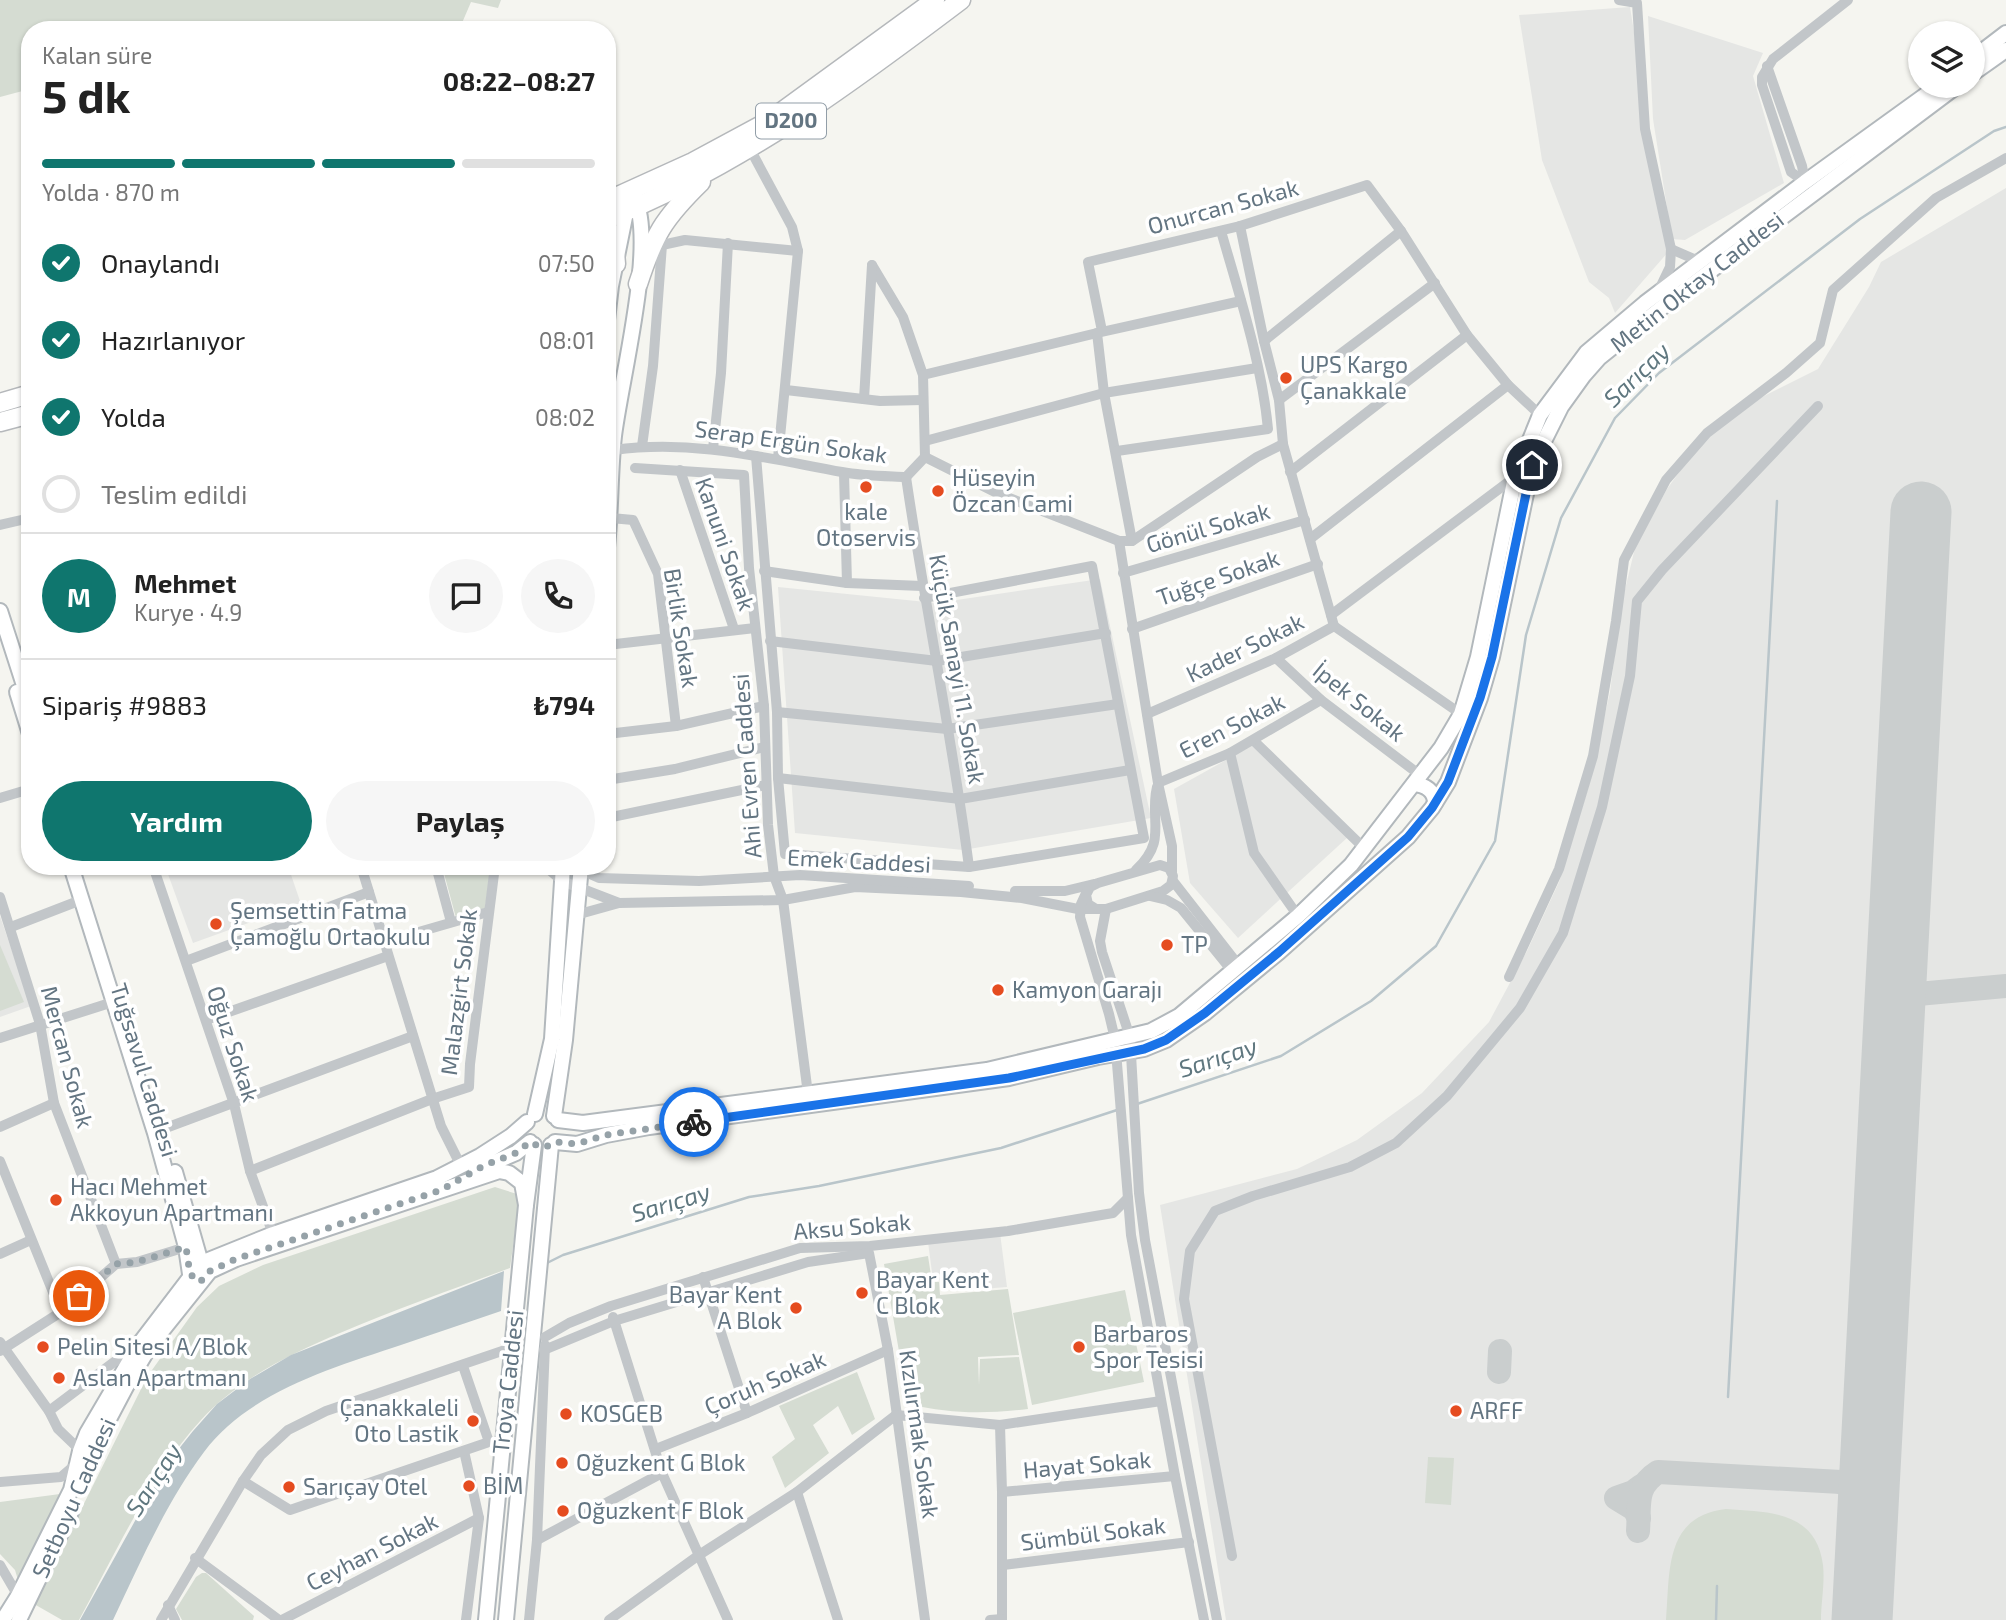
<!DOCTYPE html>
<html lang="tr">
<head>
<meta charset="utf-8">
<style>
  :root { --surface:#fff; --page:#f6f6f6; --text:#222; --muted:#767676; --line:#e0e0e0; --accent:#0f766e }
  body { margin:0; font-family:"Exo 2",sans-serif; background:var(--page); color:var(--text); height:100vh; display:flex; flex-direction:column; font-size:26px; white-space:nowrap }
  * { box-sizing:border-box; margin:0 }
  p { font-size:23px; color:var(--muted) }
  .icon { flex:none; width:38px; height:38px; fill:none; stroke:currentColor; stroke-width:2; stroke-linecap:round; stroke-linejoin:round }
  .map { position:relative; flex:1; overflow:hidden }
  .drawer { position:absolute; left:21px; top:21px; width:595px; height:854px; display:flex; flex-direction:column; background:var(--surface); border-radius:28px; box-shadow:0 2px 5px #0004 }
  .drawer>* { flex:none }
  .buttons { position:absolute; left:1908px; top:21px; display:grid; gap:14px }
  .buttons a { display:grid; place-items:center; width:77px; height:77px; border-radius:50%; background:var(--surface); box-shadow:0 2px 5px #0004; font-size:35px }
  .pin { position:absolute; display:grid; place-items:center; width:60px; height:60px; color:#fff; margin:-30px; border:4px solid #fff; border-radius:50%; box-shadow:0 2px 7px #0007 }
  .courier { position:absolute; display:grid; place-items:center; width:70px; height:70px; margin:-35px; border:5px solid #1a73e8; border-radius:50%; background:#fff; color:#222; box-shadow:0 2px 9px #0007 }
  .head em { font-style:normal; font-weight:700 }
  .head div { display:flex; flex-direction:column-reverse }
  .head { display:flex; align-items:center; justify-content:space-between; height:119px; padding:0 21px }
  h1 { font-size:46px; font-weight:700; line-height:52px }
  .bar { display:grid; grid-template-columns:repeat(4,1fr); gap:10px 7px; align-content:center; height:84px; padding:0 21px }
  .bar i { height:9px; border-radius:5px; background:var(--line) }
  .bar .active { background:var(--accent) }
  .bar p { grid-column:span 4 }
  .line { display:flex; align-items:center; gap:18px; padding:0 21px; border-top:2px solid var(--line) }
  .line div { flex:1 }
  .round { display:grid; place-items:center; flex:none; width:74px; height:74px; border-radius:37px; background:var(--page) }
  ol { padding:0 21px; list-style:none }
  li { display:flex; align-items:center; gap:21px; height:77px }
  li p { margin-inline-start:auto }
  li .icon { padding:7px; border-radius:50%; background:var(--accent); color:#fff; stroke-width:4 }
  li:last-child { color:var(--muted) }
  li i { width:38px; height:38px; border:4px solid var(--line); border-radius:50% }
  .action { display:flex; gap:14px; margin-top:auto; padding:14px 21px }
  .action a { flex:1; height:80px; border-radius:42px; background:var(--accent); color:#fff; font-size:28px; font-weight:700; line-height:80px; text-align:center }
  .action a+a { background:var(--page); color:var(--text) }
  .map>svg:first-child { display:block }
</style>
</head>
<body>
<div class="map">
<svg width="2006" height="1620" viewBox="0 0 2006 1620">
  <rect width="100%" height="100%" fill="#f5f5f0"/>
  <!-- built -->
  <g fill="#e5e6e4">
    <path d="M1630,7L1669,251L1615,313L1609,298L1589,282L1542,160L1519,15Z"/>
    <path d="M1648,16L1763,53L1753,76L1784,183L1685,240L1672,239L1653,119Z"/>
    <path d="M2006,188V1620H1226L1160,1205L1297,1169L1357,1140L1422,1093L1489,1022L1527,951L1559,882L1588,789L1610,692L1621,606L1635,548L1667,489L1711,428L1738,409L1818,369L1869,287L1881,262Z"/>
    <path d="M1100,579L1151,818L963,850L795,833L778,587L936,603Z"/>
    <path d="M1253,745L1348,837L1238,938L1190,883L1174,789Z"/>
    <path d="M165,866H288L301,904L193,943Z"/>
    <path d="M0,916L31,1006L0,1017Z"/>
    <path d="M1000,1233L1007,1287L957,1291L955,1278L933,1280L928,1242Z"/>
  </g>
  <!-- green -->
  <g fill="#d5dcd2">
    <path d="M0,0H501L498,8L471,2L459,30H30V89L0,97Z"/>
    <path d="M442,866H491L485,908L456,918Z"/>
    <path d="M0,945L24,1002L0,1011Z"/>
    <path d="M495,1187L520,1195L510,1268C453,1289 396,1309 340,1333C289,1355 240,1378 201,1420C152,1473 114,1556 79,1620H62L34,1604L147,1377L197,1307L219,1286L263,1265Z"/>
    <path d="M928,1256L932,1282H939L940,1295L1008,1289L1019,1355L978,1357L979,1385L980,1359L1019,1357L1028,1409C983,1414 952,1414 908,1404L884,1264Z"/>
    <path d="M1125,1290L1144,1382L1032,1405L1013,1313Z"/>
    <path d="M857,1372L875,1419L852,1435L838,1406L813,1425L829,1453L785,1488L772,1457L795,1439L779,1406Z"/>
    <path d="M1428,1457L1454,1458L1451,1505L1425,1503Z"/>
    <path d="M60,1494L18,1580L15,1570L0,1554V1502Z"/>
    <path d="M1726,1509C1769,1512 1816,1511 1823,1565C1825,1583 1821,1603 1821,1620H1666C1670,1572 1664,1516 1726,1509Z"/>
    <path d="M202,1573H206L254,1616L253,1620H182L176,1609L196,1577Z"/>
  </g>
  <!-- water -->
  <path fill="#b9c5ca" d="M504,1271L501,1311C468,1322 434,1334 401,1345C332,1368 249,1392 204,1452C166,1503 140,1563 113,1620H80L166,1465L193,1431L217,1404L250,1379L291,1355Z"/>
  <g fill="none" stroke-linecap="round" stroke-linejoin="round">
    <!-- stream -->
    <g stroke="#b9c5ca" stroke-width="2.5">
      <path d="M1137,1104L1281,1056L1371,1001L1436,946L1495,841L1526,635L1561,518L1615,418L1659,373L1860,219L1994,131L2006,127"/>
      <path d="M547,1263L563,1255L749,1197L819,1186L1001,1148L1117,1110"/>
      <path d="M1728,1397L1777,501"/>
      <path d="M1716,1620L1717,1586"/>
    </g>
    <!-- taxiway -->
    <g stroke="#cacece" stroke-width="24">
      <path d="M1896,996L2006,986"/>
      <path d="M1499,1372L1500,1351"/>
      <path d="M1868,1509L1857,1490L1841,1482L1857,1478L1872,1460"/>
      <path d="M1639,1518L1634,1509L1616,1498L1633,1492L1641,1486"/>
      <path d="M1638,1531C1640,1505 1634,1487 1658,1472L1841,1482"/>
    </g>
    <!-- runway -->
    <path stroke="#cacece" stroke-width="61" d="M1862,1620L1921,512"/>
    <!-- secondary casing -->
    <g stroke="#b2b8bc" stroke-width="18">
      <g id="secondary">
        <path d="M1972,59L2006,33"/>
        <path d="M1972,74L2006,50"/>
        <path d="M607,320L611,286L626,212L623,203"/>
        <path d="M607,547C611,510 610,473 614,436C621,379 656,246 635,199"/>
        <path d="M0,611L30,704"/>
        <path d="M17,692L30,734"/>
        <path d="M1414,784C1425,785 1435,791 1435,803"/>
        <path d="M71,866L155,1133L186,1247L190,1274L193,1277"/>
        <path d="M535,1114L552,1039L563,866"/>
        <path d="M554,1116L565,1040L581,866"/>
        <path d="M558,1120L583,1123L987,1070L1151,1031L1179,1016L1298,916L1351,865L1441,748L1461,714L1478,657L1515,477L1540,415L1587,352L1645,303L1805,182L1938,86"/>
        <path d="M555,1142L577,1144L606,1135L649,1127L1009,1078L1098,1057L1144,1049L1166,1040L1205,1013L1279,952L1408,837L1432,808L1448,782L1480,698L1492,657L1532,465L1561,407L1584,375L1599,358L1665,305L1957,86"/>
        <path d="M476,1170L516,1153L530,1142"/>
        <path d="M175,1172L201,1263L206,1268"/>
        <path d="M81,1486L99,1438L128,1383L150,1346L210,1271L236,1259L499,1171L509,1173L522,1183L526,1205"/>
        <path d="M3,1620L18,1596L71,1490L80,1451L87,1433L140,1343L201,1263L273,1234L437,1178L480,1156L511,1136L527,1122"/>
        <path d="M19,1620L71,1512"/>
        <path d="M486,1620L526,1205L534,1145"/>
        <path d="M506,1620L551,1145"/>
      </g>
    </g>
    <!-- highway casing -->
    <g stroke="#b5b8bb" stroke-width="21">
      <g id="highway">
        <path d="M607,201L693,162L769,121L935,0"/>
        <path d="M607,219C737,168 850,84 961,0"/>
        <path d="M607,232L614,241L616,264"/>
        <path d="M638,284C654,235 663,219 701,182"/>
        <path d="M0,403L30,394"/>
        <path d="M0,422L30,414"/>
      </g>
    </g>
    <!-- street -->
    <g stroke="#c2c6c9" stroke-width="10">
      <path d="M1619,0L1637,3L1645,129L1671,249L1670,267L1659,290"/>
      <path d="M1767,66L1802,166L1805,182"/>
      <path d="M749,147L792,227L798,251L778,458"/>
      <path d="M1805,182L1791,172L1762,85V77L1773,59L1848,0"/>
      <path d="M1240,226L1264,341L1279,400L1283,444"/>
      <path d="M1671,249L1694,259L1703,258"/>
      <path d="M872,265L903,317L923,375L925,457"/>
      <path d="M1102,331L1088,262L1240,226L1367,185L1401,231L1467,335L1508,385L1540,415"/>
      <path d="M1264,341L1401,231"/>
      <path d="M923,375L1097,333L1241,301"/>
      <path d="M786,390L880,401L922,400"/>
      <path d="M864,399L872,265"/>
      <path d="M1279,400L1435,283"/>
      <path d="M925,441L1104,393L1257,368"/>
      <path d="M642,446L653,366L662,245L685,240L798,251"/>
      <path d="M713,449L721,373L728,243"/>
      <path d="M614,450C693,439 765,458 842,472C863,476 885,476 906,477L925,457L999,494L1119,541H1132L1104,393L1097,333"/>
      <path d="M1117,451L1268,429C1262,364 1239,294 1221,231"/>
      <path d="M756,456L777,712L778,778L785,854L969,867L1144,838L1092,566L924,598"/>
      <path d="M635,468L744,475L749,568L764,706L768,825L774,876L783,900L808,1094"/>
      <path d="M680,470L734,629"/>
      <path d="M1290,472L1467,335"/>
      <path d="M844,473L847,583"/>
      <path d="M906,477C925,607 952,736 969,867"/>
      <path d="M611,518L633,520L658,574L676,726"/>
      <path d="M0,525L30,518"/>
      <path d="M1310,539L1508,385"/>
      <path d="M1119,541L1158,783L1172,846V872"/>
      <path d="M1132,541L1257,457L1283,444L1334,626"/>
      <path d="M764,571L847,583L922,586"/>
      <path d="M1123,573L1305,520"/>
      <path d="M1331,615L1515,477"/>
      <path d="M1132,629L1318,564"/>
      <path d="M770,641L937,661L1106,633"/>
      <path d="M607,645L755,628"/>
      <path d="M1276,658L1321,700L1420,775"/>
      <path d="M777,712L947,729L1118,704"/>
      <path d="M1147,714L1276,658L1334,626L1461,714"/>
      <path d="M607,734L676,726L764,706"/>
      <path d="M1254,741L1365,849"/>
      <path d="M1230,753L1254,853L1298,916"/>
      <path d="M778,778L960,799L1130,770"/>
      <path d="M607,780L675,769L764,747"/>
      <path d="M1158,783L1230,753L1321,700"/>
      <path d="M0,798L30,789"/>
      <path d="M607,818L766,785"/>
      <path d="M1160,865L1169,868L1173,876L1171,885L1163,891L1106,909H1096L1088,904L1086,895L1090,887L1098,883Z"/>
      <path d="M153,866L234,1104L250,1171L273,1234"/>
      <path d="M361,866L441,1126L461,1166"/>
      <path d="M436,866L451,922"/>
      <path d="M545,866L562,881L619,903L783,900L855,887L961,892L1022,898L1078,909H1096"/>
      <path d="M572,866L599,878L699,881L800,875L969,886"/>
      <path d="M1136,870C1168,840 1149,821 1157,787"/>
      <path d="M1173,881L1240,967"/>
      <path d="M1015,891H1065L1094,884"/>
      <path d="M1087,891L1081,904L1080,917L1109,1014L1115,1039L1131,1235L1175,1476L1204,1620"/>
      <path d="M1150,896L1167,900L1181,908L1233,972"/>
      <path d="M0,897L40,1024L54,1103L116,1264"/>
      <path d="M1106,909L1100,941L1102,952L1130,1037L1139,1193L1145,1240L1217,1620"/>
      <path d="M576,915L619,903"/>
      <path d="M11,927L81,900"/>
      <path d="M384,942L488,912"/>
      <path d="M186,961L369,892"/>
      <path d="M1509,977L1559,869L1593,756L1616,621L1624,560L1666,480L1707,433L1786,373L1820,343L1833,290L1936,198L2006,158"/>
      <path d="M206,1020L388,956"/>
      <path d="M0,1038L113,1002"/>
      <path d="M0,1127L54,1103"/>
      <path d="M163,1129L413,1036"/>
      <path d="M0,1161L61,1312"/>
      <path d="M250,1171L432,1099L469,1087L470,1064L495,866"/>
      <path d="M0,1254L31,1240"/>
      <path d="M703,1277L747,1413"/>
      <path d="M613,1317L662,1473L728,1620"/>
      <path d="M545,1337L569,1323L611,1306L800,1248L870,1246L1008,1231L1113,1213L1128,1198"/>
      <path d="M0,1342L49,1411L58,1429L83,1453"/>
      <path d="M544,1350L614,1321L808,1262L869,1253L888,1350L925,1620"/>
      <path d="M0,1351L61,1312L116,1264L137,1262L186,1247"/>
      <path d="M49,1411L138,1344"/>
      <path d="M1000,1425L1002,1492V1620"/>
      <path d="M656,1449L747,1413L888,1350"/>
      <path d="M464,1451L479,1518L466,1620"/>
      <path d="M243,1481L290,1510L489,1442L463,1366"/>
      <path d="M0,1482L61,1477L75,1465"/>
      <path d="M797,1492L838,1620"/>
      <path d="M1002,1492L1175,1476"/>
      <path d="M537,1540L662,1473"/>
      <path d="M1232,1556L1184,1299L1190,1251L1215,1211L1253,1196L1350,1167L1396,1143L1447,1096L1520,1008L1563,933L1602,807L1630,676L1637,601L1662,570L1818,406"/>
      <path d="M195,1558L279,1620"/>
      <path d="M0,1565L18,1596"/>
      <path d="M1003,1565L1189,1542"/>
      <path d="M168,1605L175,1620"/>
      <path d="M161,1620L243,1481L261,1455L288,1430L326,1411L511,1348"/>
      <path d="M282,1620L479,1518"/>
      <path d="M529,1620L537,1540L545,1345"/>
      <path d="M609,1620L699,1555L797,1492L896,1415L1000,1425L1161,1401"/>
      <path d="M990,1620L1002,1619"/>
    </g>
    <!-- secondary -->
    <use href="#secondary" stroke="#fff" stroke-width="14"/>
    <!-- highway -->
    <use href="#highway" stroke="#fff" stroke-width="18"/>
  </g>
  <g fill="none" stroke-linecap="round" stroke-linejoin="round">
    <!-- done -->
    <path stroke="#96a2a8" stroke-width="7" stroke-dasharray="0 12.6" d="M79,1296L116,1264L137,1262L186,1247L190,1274L200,1282L210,1271L236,1259L441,1190L483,1166L516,1153L530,1142L540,1147H546L555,1142L577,1144L606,1135L694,1122"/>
    <!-- route -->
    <path stroke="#1a73e8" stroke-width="9" d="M694,1122L1009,1078L1144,1049L1166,1040L1205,1013L1279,952L1408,837L1432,808L1448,782L1480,698L1492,657L1532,465"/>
  </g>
  <!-- markers -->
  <g fill="#e54c20" stroke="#fff" stroke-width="2.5">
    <circle cx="1286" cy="378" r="7"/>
    <circle cx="866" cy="487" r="7"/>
    <circle cx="938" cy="491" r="7"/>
    <circle cx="216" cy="924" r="7"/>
    <circle cx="1167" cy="945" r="7"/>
    <circle cx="998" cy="990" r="7"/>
    <circle cx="56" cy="1200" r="7"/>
    <circle cx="862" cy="1293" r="7"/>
    <circle cx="796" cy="1308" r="7"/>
    <circle cx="43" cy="1347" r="7"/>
    <circle cx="1079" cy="1347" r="7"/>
    <circle cx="59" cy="1378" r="7"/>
    <circle cx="1456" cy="1411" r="7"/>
    <circle cx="566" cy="1414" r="7"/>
    <circle cx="473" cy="1421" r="7"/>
    <circle cx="562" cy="1463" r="7"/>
    <circle cx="469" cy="1486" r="7"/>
    <circle cx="289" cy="1487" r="7"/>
    <circle cx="563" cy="1511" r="7"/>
  </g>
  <g text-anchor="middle" stroke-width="7" stroke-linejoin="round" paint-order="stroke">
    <!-- shield labels -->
    <rect fill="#fff" stroke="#929ea8" stroke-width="2" x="756" y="103.5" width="70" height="35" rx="5"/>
    <g font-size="21" font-weight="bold" fill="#637582">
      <text x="791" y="128">D200</text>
    </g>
    <!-- street labels -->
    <g font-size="23" fill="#637582" stroke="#fff">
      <text transform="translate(1223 207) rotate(-15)" y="8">Onurcan Sokak</text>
      <text transform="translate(1697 282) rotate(-38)" y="8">Metin Oktay Caddesi</text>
      <text transform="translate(791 442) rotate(8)" y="8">Serap Ergün Sokak</text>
      <text transform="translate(1208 528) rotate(-16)" y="8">Gönül Sokak</text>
      <text transform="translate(725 544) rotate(71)" y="8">Kanuni Sokak</text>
      <text transform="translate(1218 578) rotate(-19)" y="8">Tuğçe Sokak</text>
      <text transform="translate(681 628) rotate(81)" y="8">Birlik Sokak</text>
      <text transform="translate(1245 648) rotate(-26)" y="8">Kader Sokak</text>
      <text transform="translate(957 669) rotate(80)" y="8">Küçük Sanayi 11. Sokak</text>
      <text transform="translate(1359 702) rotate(39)" y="8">İpek Sokak</text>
      <text transform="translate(1232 726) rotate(-27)" y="8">Eren Sokak</text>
      <text transform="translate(747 766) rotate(-94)" y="8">Ahi Evren Caddesi</text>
      <text transform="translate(859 861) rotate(3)" y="8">Emek Caddesi</text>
      <text transform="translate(459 992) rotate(-83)" y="8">Malazgirt Sokak</text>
      <text transform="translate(233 1044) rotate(72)" y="8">Oğuz Sokak</text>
      <text transform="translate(67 1057) rotate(75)" y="8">Mercan Sokak</text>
      <text transform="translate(144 1070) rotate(73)" y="8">Tuğsavul Caddesi</text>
      <text transform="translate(852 1227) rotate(-5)" y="8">Aksu Sokak</text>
      <text transform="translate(508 1382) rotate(-84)" y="8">Troya Caddesi</text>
      <text transform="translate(765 1383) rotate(-23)" y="8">Çoruh Sokak</text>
      <text transform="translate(919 1434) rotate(82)" y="8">Kızılırmak Sokak</text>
      <text transform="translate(1087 1465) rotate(-5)" y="8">Hayat Sokak</text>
      <text transform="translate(74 1498) rotate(-66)" y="8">Setboyu Caddesi</text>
      <text transform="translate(1093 1534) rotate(-7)" y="8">Sümbül Sokak</text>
      <text transform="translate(372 1552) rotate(-27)" y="8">Ceyhan Sokak</text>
    </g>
    <!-- poi labels -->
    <g font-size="23" fill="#637582" stroke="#fff" text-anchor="start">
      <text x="1300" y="373">UPS Kargo<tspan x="1300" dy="26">Çanakkale</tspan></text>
      <text x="952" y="486">Hüseyin<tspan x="952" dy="26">Özcan Cami</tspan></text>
      <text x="866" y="520" text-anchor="middle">kale<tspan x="866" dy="26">Otoservis</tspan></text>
      <text x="230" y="919">Şemsettin Fatma<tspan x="230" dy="26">Çamoğlu Ortaokulu</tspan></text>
      <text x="1181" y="953">TP</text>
      <text x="1012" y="998">Kamyon Garajı</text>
      <text x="70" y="1195">Hacı Mehmet<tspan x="70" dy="26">Akkoyun Apartmanı</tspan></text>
      <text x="876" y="1288">Bayar Kent<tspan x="876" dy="26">C Blok</tspan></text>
      <text x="782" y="1303" text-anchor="end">Bayar Kent<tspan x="782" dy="26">A Blok</tspan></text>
      <text x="1093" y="1342">Barbaros<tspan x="1093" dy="26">Spor Tesisi</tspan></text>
      <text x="57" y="1355">Pelin Sitesi A/Blok</text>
      <text x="73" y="1386">Aslan Apartmanı</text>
      <text x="459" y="1416" text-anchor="end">Çanakkaleli<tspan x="459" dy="26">Oto Lastik</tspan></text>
      <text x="1470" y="1419">ARFF</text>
      <text x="580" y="1422">KOSGEB</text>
      <text x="576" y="1471">Oğuzkent G Blok</text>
      <text x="483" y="1494">BİM</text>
      <text x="303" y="1495">Sarıçay Otel</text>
      <text x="577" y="1519">Oğuzkent F Blok</text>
    </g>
    <!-- water labels -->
    <g font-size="24" font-style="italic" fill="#5f777f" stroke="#fff">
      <text transform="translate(1637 375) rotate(-44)" y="8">Sarıçay</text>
      <text transform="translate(1218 1058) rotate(-18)" y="8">Sarıçay</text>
      <text transform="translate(671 1203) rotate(-17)" y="8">Sarıçay</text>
      <text transform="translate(154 1480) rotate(-57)" y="8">Sarıçay</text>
    </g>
  </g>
</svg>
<div class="buttons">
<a><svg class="icon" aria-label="layers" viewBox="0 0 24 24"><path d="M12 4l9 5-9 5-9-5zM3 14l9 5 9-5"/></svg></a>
</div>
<div class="pin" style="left:79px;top:1296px;background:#ea580c"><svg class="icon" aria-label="bag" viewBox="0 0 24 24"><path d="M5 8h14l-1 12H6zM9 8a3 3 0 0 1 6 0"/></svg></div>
<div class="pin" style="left:1532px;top:465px;background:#1f2937"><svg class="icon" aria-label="home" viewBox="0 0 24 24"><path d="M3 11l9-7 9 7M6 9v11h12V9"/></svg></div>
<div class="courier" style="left:694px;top:1122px"><svg class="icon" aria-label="bike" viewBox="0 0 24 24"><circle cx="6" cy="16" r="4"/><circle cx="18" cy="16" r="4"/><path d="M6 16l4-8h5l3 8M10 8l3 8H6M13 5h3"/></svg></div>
<section class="drawer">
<div class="head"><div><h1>5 dk</h1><p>Kalan süre</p></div><em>08:22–08:27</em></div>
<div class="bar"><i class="active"></i><i class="active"></i><i class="active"></i><i></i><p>Yolda · 870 m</p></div>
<ol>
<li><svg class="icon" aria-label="check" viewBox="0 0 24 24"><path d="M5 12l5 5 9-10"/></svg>Onaylandı<p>07:50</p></li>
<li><svg class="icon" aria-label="check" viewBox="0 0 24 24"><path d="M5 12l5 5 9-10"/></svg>Hazırlanıyor<p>08:01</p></li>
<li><svg class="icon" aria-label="check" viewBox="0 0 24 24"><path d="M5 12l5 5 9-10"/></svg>Yolda<p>08:02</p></li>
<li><i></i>Teslim edildi</li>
</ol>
<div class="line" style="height:126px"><b class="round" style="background:var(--accent);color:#fff">M</b><div><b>Mehmet</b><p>Kurye · 4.9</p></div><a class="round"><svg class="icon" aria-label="chat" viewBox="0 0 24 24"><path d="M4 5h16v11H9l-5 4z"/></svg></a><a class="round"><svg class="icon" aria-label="phone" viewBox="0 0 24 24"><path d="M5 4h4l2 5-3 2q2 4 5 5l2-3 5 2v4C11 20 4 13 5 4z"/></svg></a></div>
<div class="line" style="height:91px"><div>Sipariş #9883</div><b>₺794</b></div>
<div class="action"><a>Yardım</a><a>Paylaş</a></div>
</section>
</div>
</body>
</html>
